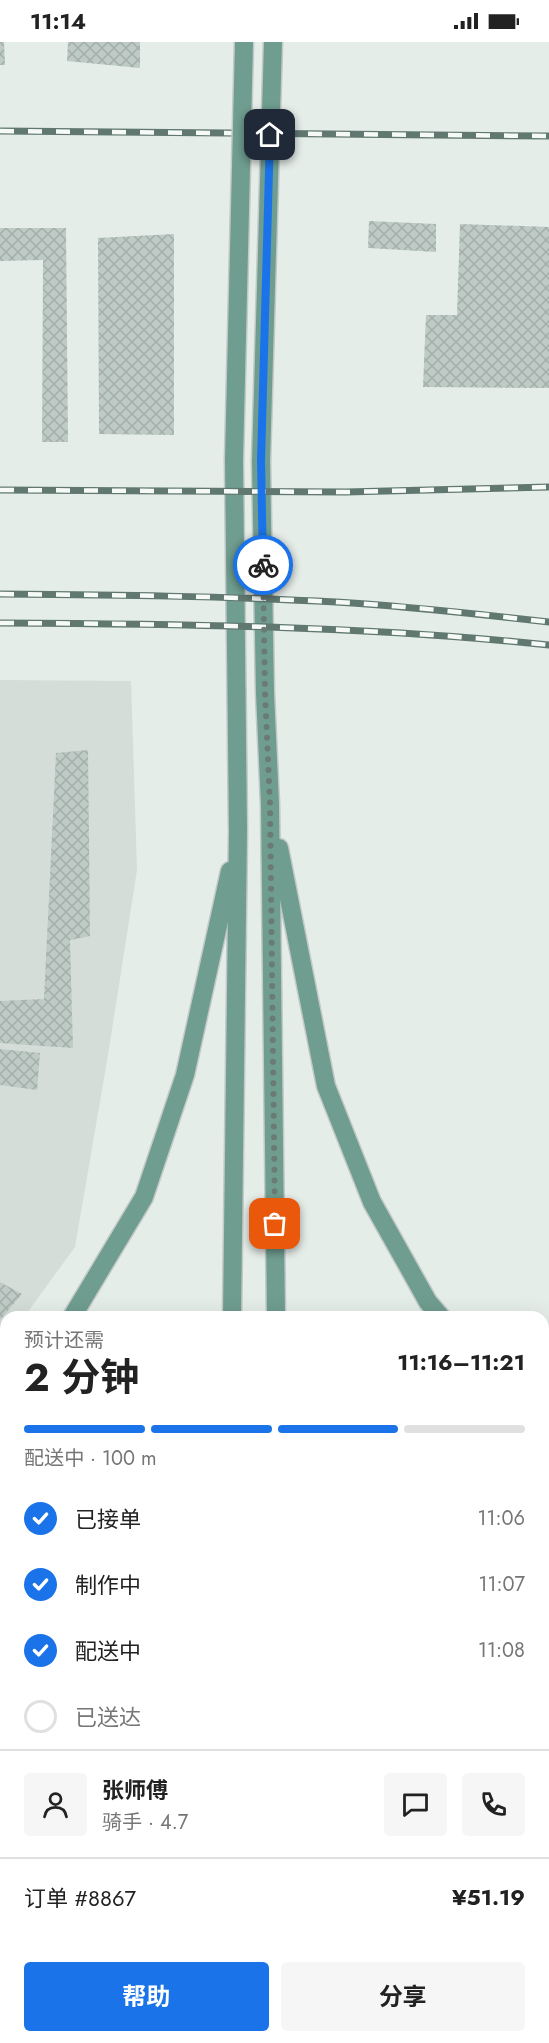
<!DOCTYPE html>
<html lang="zh">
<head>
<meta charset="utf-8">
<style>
  :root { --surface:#fff; --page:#f6f6f6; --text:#222; --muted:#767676; --line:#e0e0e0; --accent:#1a73e8 }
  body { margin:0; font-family:Jost,"Noto Sans SC",sans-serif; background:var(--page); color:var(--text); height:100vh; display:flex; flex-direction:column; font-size:22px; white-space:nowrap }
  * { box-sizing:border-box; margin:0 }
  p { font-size:20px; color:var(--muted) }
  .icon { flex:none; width:33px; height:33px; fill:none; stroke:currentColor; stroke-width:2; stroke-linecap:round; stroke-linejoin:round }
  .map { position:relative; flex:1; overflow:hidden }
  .drawer { position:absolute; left:0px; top:1269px; width:549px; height:732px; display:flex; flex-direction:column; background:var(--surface); border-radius:18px 18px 0 0; box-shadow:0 6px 24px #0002 }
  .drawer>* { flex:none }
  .pin { position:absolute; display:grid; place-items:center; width:51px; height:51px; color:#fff; margin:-26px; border-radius:12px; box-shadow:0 3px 9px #0006 }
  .courier { position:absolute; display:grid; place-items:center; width:60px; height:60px; margin:-30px; border:4px solid #1a73e8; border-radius:50%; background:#fff; color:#222; box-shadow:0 2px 8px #0007 }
  .overview em { font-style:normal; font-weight:700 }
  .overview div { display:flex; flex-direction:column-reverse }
  .overview { display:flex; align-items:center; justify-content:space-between; height:102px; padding:0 24px }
  h1 { font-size:39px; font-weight:700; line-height:45px }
  .bar { display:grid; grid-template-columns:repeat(4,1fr); gap:9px 6px; align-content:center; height:72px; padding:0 24px }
  .bar i { height:8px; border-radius:4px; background:var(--line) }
  .bar .active { background:var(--accent) }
  .bar p { grid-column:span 4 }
  .line { display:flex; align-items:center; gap:15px; padding:0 24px; border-top:2px solid var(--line) }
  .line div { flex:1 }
  .round { display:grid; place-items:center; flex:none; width:63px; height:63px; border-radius:6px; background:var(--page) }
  ol { padding:0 24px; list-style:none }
  li { display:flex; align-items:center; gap:18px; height:66px }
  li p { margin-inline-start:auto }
  li .icon { padding:6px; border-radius:50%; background:var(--accent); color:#fff; stroke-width:4 }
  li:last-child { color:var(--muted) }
  li i { width:33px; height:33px; border:3px solid var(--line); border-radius:50% }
  .cta { display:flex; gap:12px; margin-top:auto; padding:12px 24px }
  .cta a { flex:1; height:69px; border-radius:6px; background:var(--accent); color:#fff; font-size:24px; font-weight:700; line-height:69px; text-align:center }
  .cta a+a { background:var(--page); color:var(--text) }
  .status { display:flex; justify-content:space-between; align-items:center; height:42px; padding:0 30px; background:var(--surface); direction:ltr }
  .status svg { height:16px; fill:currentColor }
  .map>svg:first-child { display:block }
</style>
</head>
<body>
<div class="status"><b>11:14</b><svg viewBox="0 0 49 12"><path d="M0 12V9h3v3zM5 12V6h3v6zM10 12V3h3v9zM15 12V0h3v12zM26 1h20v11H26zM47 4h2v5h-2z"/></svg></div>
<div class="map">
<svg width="549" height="2001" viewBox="0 0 549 2001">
  <defs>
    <pattern id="building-cross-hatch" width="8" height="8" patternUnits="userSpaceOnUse" patternTransform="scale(1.5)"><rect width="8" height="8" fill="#becac5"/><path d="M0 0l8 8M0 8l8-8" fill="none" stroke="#a3aeaa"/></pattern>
  </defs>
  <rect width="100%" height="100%" fill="#e5ede9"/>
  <!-- built -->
  <path fill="#d4ddd8" d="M0,638L131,639L137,828L108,1013L75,1205L24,1275H6V1299L0,1308Z"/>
  <!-- building -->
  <g fill="url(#building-cross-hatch)">
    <path d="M0,0H4L5,23H0Z"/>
    <path d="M68,0H140V26L67,19Z"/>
    <path d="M369,179L436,182V210L368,206Z"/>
    <path d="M460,182L549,185V346L423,345L426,273H457Z"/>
    <path d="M0,186H66L68,400H42L43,218L0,219Z"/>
    <path d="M174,192V393L99,392L98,196Z"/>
    <path d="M88,708L90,894L70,898L73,1006L0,1001V959L44,957L56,711Z"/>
    <path d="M0,1007L40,1011L37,1048L0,1043Z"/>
    <path d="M0,1240L22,1252L0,1278Z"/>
  </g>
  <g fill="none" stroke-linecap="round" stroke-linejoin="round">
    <!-- primary casing -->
    <g stroke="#c3c9c7" stroke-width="21">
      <g id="primary">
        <path d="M261,419L265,651L270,762L276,1275"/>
        <path d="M279,806L326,1044L372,1160L428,1260L441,1275"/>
        <path d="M72,1275L144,1155L185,1033L230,829"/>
        <path d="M232,1275L238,789L234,418"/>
        <path d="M0,1351L6,1345"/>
        <path d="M543,1378L549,1382"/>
        <path d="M247,1995L248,2001"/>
        <path d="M284,1995V2001"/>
      </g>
    </g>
    <!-- highway casing -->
    <g stroke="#c3c9c7" stroke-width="21">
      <g id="highway">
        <path d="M543,1559H549"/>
        <path d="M0,1560H6"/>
        <path d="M543,1648H549"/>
        <path d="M0,1659L6,1658"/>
        <path d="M415,1995L422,2001"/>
        <path d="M94,2001L102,1995"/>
      </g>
    </g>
    <!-- primary -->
    <use href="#primary" stroke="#6f9d8f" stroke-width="18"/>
    <!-- highway -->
    <use href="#highway" stroke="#366659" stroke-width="18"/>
    <!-- rail casing -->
    <g stroke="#617871" stroke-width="7">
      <g id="rail">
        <path d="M0,89L549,94"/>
        <path d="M0,448L346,450L549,445"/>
        <path d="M0,552C112,553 224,554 336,560C407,564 478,572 549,580"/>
        <path d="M0,581C183,582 367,584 549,603"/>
      </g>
    </g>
    <!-- rail -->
    <use href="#rail" stroke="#f6faf7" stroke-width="4.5" stroke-dasharray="14" stroke-linecap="butt"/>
    <!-- primary-bridge casing -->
    <g stroke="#c3c9c7" stroke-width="21" stroke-linecap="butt">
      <g id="primary-bridge">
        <path d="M234,418L244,0"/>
        <path d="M261,419L273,0"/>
      </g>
    </g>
    <!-- primary-bridge -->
    <use href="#primary-bridge" stroke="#6f9d8f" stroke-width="18"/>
  </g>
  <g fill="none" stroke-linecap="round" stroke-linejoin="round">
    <!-- done -->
    <path stroke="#6a7b75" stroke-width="6" stroke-dasharray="0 10.8" d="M263,523L265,651L270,762L275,1182"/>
    <!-- route -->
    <path stroke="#1a73e8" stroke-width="8" d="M263,523L261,419L270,93"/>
  </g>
</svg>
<div class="pin" style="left:275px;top:1182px;background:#ea580c"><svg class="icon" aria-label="bag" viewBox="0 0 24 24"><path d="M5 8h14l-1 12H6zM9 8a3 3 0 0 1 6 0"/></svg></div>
<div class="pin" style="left:270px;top:93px;background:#1f2937"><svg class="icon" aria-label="home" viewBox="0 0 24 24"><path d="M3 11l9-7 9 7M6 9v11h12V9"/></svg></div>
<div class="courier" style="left:263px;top:523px"><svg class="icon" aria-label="bike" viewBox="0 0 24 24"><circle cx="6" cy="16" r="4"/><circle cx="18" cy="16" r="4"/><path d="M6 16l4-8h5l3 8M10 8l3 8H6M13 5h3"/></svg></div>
<section class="drawer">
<div class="overview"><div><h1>2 分钟</h1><p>预计还需</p></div><em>11:16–11:21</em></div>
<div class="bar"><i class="active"></i><i class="active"></i><i class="active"></i><i></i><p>配送中 · 100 m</p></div>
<ol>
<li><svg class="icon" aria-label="check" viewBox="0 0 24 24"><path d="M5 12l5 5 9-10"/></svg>已接单<p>11:06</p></li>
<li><svg class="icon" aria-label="check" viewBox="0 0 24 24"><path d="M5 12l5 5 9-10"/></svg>制作中<p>11:07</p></li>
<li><svg class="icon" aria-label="check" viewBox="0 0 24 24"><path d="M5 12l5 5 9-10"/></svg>配送中<p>11:08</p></li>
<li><i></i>已送达</li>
</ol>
<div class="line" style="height:108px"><a class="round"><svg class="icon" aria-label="person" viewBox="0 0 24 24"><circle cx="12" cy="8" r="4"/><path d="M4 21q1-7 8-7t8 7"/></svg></a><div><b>张师傅</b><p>骑手 · 4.7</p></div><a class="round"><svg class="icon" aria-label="chat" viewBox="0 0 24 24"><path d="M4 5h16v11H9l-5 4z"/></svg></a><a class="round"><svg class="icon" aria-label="phone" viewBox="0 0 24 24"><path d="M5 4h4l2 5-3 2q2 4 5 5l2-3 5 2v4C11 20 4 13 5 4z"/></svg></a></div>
<div class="line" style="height:78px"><div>订单 #8867</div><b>¥51.19</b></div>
<div class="cta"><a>帮助</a><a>分享</a></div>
</section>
</div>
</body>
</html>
